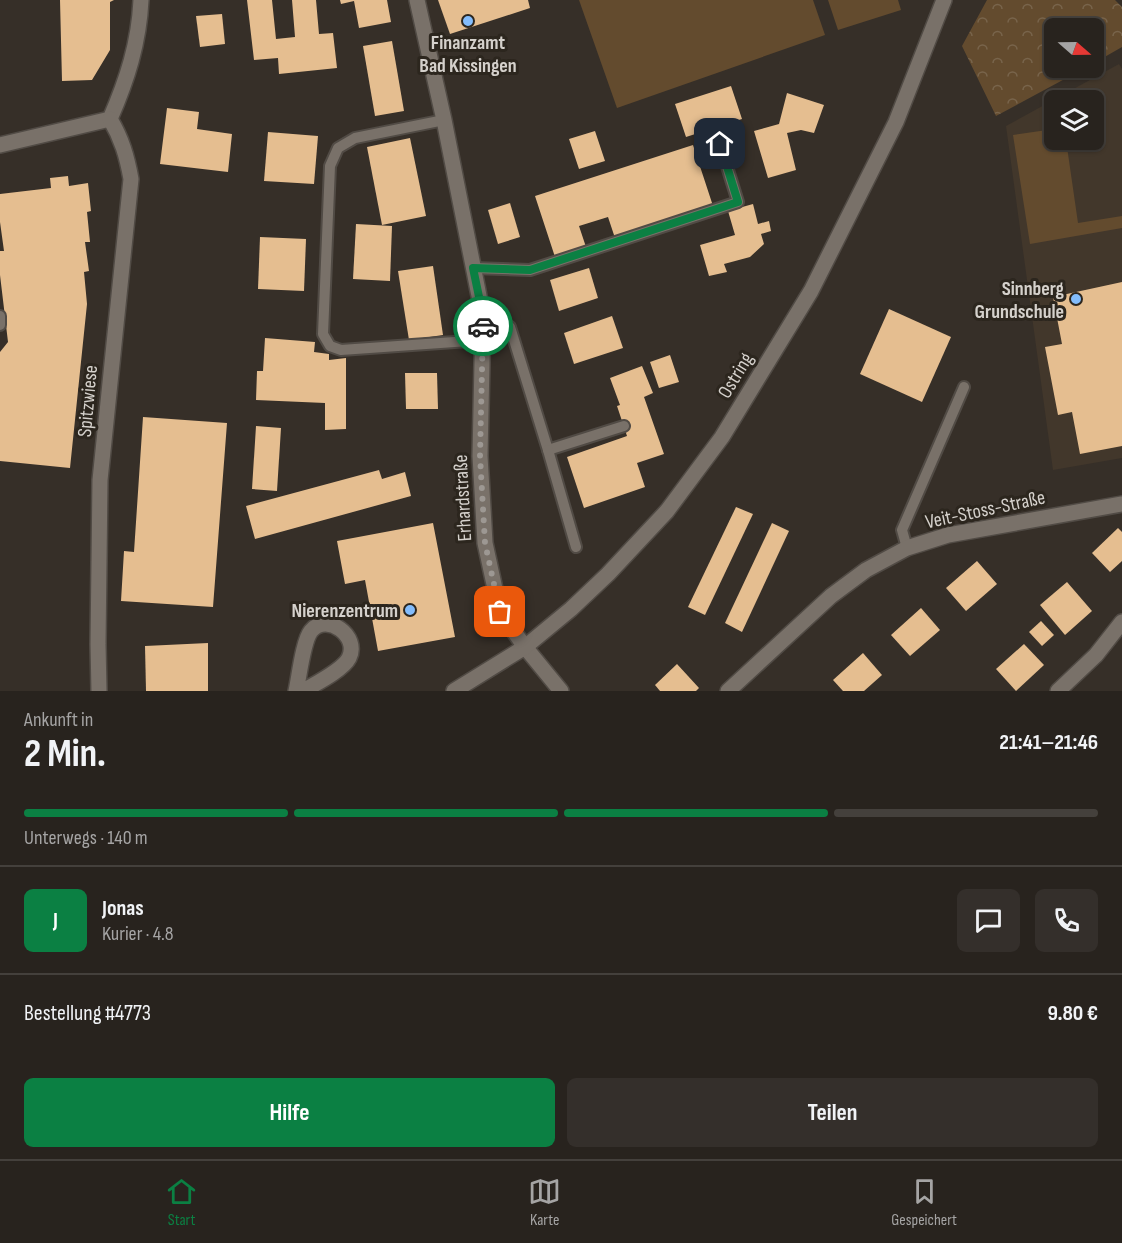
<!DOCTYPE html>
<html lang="de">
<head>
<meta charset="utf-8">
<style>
  :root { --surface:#28231e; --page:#342f2b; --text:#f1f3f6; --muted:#a5a4a4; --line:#44403c; --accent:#0b8043 }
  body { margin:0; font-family:"Sofia Sans Condensed",sans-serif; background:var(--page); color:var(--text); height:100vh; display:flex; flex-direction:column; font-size:22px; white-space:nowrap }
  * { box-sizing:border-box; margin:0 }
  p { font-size:20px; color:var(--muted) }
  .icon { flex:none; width:33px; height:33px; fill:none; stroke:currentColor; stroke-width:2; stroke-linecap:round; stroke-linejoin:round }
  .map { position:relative; height:691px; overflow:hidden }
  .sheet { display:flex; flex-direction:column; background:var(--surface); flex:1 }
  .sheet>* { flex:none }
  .needle { width:39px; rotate:110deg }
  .buttons { position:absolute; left:1044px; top:18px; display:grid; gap:12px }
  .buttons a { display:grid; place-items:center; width:60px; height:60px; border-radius:9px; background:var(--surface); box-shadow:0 2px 4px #0004,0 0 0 2px var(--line); font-size:30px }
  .pin { position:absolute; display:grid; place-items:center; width:51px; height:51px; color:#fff; margin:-26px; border-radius:12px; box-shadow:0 3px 9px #0006 }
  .courier { position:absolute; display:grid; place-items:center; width:60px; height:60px; margin:-30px; border:4px solid #0b8043; border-radius:50%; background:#fff; color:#222; box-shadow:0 2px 8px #0007 }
  .headline em { font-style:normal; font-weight:700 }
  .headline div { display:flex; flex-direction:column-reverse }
  .headline { display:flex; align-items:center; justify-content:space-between; height:102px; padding:0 24px }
  h1 { font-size:39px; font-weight:700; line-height:45px }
  .bar { display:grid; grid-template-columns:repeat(4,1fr); gap:9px 6px; align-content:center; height:72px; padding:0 24px }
  .bar i { height:8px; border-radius:4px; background:var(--line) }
  .bar .active { background:var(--accent) }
  .bar p { grid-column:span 4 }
  .line { display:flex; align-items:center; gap:15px; padding:0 24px; border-top:2px solid var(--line) }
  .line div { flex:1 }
  .round { display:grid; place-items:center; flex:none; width:63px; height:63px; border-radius:9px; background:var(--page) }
  .primary-button { display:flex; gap:12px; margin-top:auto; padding:12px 24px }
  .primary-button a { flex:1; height:69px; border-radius:9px; background:var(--accent); color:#fff; font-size:24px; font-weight:700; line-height:69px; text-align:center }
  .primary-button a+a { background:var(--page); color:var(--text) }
  .menu { display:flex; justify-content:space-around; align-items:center; height:84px; border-top:2px solid var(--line); background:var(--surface); font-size:16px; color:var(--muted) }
  .menu a { display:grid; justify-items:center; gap:3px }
  .menu .active { color:var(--accent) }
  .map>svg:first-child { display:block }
</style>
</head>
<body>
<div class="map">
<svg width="1122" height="691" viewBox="0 0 1122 691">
  <defs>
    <pattern id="park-crowns" width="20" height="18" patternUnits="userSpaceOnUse" patternTransform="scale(1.5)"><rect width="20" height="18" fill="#634b2e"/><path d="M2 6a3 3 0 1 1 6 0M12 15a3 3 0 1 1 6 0" fill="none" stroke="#78644b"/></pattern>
  </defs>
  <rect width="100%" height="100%" fill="#362f28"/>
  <!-- built -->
  <path fill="#42372b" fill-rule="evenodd" d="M1119,64L1122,69V458L1053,470L1006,126ZM1054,100H1094V140H1054Z"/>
  <!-- park -->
  <path fill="url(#park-crowns)" d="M987,0H1115L1122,7V47L1094,63V28H1054V68H1085L996,116L962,46Z"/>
  <!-- pitch -->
  <g fill="#634b2e">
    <path d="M579,0H813L825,35L617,108Z"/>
    <path d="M828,0H898L901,10L838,30Z"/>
    <path d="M1054,129V140H1066L1078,223L1122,216V228L1030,244L1013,135Z"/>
  </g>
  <!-- building -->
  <g fill="#e5be90">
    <path d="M60,0H114L110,2V50L92,80L62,81Z"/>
    <path d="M247,0H272L276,39L295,37L292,0H316L319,34L333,33L337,68L279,74L278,58L254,60Z"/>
    <path d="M340,0H387L391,22L359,28L354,1L341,4Z"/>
    <path d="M438,0H528L530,8L450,34Z"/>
    <path d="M222,14L225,44L200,47L196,16Z"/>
    <path d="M392,41L404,111L375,116L363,46Z"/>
    <path d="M731,86L742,119L686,137L675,104Z"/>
    <path d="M787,93L824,105L814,133L801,130L787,133L796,170L768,178L754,131L779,124Z"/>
    <path d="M167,108L199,112L197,129L232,134L228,172L160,164Z"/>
    <path d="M595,131L605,161L579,169L569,139Z"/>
    <path d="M268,132L318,136L314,184L264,181Z"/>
    <path d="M410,138L426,216L382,225L367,147Z"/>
    <path d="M693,145L713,206L615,238L608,217L579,226L586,247L555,257L535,196Z"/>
    <path d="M68,176L69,186L88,183L91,211L87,212L90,242H85L89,271L84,272L87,304L70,468L0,461V352L8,342L0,275V251H4L0,222V194L51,188L50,178Z"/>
    <path d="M510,203L520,237L498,244L488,210Z"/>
    <path d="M753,204L758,224L769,221L771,231L761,234L764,244L750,257L724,264L727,272L709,276L700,245L735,235L728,211Z"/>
    <path d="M356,224L392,226L390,281L353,279Z"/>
    <path d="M260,237L306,239L304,291L258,289Z"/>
    <path d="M433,266L443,335L409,340L398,271Z"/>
    <path d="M589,268L598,298L559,311L550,280Z"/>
    <path d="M1122,282V446L1080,454L1072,412L1058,415L1045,347L1062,344L1053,297Z"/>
    <path d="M889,309L951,337L922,402L860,374Z"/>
    <path d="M612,316L623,348L574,364L564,333Z"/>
    <path d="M265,338L315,342L314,352L329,354V360L346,358V429L325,430V403L256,400L257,371H263Z"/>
    <path d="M670,355L679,382L659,388L650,362Z"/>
    <path d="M642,366L653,393L644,397L664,454L637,463L645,487L584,508L567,457L627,436L617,406L620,405L610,378Z"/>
    <path d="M405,373H437L438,409H406Z"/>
    <path d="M143,417L227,423L213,607L121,601L124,551L134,552Z"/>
    <path d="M256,426L281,428L277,491L252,489Z"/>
    <path d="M379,470L382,479L405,472L411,496L255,539L246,506Z"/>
    <path d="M736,507L753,514L705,615L688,607Z"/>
    <path d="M433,523L455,637L378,651L365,580L345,584L337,541Z"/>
    <path d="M772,523L789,531L742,632L725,623Z"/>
    <path d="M1118,528L1122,532V561L1110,572L1092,553Z"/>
    <path d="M977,561L997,584L966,611L946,588Z"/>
    <path d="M1067,582L1092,611L1065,635L1040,605Z"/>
    <path d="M921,608L940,630L910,656L891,635Z"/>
    <path d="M1041,621L1054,635L1042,646L1029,632Z"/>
    <path d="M208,643V691H146L145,646Z"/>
    <path d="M1024,644L1044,665L1016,691L996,669Z"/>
    <path d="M863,653L882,675L864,691H843L833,680Z"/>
    <path d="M677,664L699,688L696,691H660L655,685Z"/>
  </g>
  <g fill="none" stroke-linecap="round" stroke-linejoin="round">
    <!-- lane casing -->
    <g stroke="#514b45" stroke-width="14">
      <g id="lane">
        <path d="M444,120L355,138L338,148L330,166L323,334L330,346L341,350L483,340"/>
        <path d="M473,268L530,270L738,202L720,144"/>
        <path d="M0,316V325"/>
        <path d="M483,316L499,319L510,327L548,450L624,426"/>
        <path d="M548,450L576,547"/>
        <path d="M907,548L902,530L964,387"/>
      </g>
    </g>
    <!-- street casing -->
    <g stroke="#514b45" stroke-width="18">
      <g id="street">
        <path d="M417,0L444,120L483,316L480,456L485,543L500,612L525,647L561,691"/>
        <path d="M0,145L110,119C127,80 139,43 141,0"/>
        <path d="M99,691L98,644L100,480L131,179C127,157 122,139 110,119"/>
        <path d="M296,691C299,678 303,641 311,631C327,612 360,636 349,658C343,670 315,684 303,691"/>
        <path d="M728,691L831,596L866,570L907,548L948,535L1122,504"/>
        <path d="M1058,691L1096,655L1122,622"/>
      </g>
    </g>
    <!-- secondary casing -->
    <g stroke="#514b45" stroke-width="18">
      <path id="secondary" d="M454,691L525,647L571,609L608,574L667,511L722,437L811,291L896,122L944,0"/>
    </g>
    <!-- lane -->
    <use href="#lane" stroke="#797169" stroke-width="10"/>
    <!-- street -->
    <use href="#street" stroke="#797169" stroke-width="15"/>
    <!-- secondary -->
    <use href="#secondary" stroke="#797169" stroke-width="15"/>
  </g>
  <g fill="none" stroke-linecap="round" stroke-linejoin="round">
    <!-- done -->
    <path stroke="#9d9893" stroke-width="6" stroke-dasharray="0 10.8" d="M483,326L480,456L485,543L500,612"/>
    <!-- route -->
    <path stroke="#0b8043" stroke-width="8" d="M483,326V316L473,268L530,270L738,202L720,144"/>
  </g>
  <!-- markers -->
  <g fill="#83bcfb" stroke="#2c261e" stroke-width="2">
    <circle cx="468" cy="21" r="6"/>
    <circle cx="1076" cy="299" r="6"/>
    <circle cx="410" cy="610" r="6"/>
  </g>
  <g text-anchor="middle" stroke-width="6" stroke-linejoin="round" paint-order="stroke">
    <!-- poi labels -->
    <g font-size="20" font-weight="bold" fill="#d5d1cc" stroke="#2c261e" text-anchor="end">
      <text x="468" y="49" text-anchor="middle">Finanzamt<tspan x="468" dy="23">Bad Kissingen</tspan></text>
      <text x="1064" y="295">Sinnberg<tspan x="1064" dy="23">Grundschule</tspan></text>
      <text x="398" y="617">Nierenzentrum</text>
    </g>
    <!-- street labels -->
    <g font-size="20" fill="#d5d1cc" stroke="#2c261e">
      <text transform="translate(735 375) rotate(-59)" y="7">Ostring</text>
      <text transform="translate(87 401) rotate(-85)" y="7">Spitzwiese</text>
      <text transform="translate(462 498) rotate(-93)" y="7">Erhardstraße</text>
      <text transform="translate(985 509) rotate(-12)" y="7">Veit-Stoss-Straße</text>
    </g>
  </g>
</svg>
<div class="buttons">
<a><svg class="needle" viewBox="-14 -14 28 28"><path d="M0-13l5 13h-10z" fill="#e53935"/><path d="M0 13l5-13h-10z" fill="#a5a4a4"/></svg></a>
<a><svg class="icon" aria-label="layers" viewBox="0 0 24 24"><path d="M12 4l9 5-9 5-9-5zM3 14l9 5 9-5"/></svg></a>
</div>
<div class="pin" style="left:500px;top:612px;background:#ea580c"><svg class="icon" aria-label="bag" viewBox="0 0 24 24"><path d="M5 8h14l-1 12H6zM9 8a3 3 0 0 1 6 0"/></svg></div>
<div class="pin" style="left:720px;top:144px;background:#1f2937"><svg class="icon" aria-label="home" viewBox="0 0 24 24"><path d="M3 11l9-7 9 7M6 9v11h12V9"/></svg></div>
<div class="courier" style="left:483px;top:326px"><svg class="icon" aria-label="car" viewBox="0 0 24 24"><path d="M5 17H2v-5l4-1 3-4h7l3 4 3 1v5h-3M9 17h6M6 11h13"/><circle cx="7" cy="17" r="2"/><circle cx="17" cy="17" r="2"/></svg></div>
</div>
<section class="sheet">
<div class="headline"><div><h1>2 Min.</h1><p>Ankunft in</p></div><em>21:41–21:46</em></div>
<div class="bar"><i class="active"></i><i class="active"></i><i class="active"></i><i></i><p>Unterwegs · 140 m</p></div>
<div class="line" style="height:108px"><b class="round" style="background:var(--accent);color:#fff">J</b><div><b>Jonas</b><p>Kurier · 4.8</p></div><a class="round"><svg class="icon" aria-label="chat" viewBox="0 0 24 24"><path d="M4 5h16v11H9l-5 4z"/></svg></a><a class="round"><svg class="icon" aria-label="phone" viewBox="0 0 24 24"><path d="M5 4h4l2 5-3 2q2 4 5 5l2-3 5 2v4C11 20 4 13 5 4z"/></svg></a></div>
<div class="line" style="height:78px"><div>Bestellung #4773</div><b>9.80 €</b></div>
<div class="primary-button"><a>Hilfe</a><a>Teilen</a></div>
</section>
<nav class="menu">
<a class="active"><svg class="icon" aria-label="home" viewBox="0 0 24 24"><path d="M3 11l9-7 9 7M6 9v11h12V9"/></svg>Start</a>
<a><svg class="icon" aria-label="map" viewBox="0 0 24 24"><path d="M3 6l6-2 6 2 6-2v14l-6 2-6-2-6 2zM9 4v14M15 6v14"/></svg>Karte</a>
<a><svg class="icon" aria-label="saved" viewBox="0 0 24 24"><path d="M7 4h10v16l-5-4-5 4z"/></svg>Gespeichert</a>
</nav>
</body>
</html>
